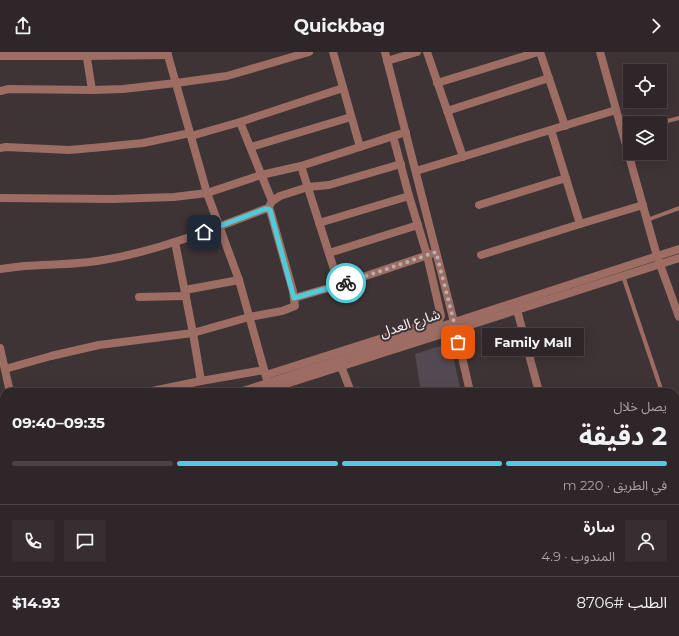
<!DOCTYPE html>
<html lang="ar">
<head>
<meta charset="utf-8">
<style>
  :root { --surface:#2e2628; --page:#362e30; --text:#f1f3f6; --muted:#a7a5a8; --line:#494345; --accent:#52cbd9 }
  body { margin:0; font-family:Montserrat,"Noto Sans Arabic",sans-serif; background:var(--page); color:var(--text); direction:rtl; height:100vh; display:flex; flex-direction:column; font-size:15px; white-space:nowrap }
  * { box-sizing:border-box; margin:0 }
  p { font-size:13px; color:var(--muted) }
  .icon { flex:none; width:22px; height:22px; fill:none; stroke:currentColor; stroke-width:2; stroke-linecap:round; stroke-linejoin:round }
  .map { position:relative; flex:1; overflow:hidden; direction:ltr }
  .details { position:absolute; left:0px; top:336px; width:679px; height:248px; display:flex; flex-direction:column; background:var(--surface); border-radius:12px 12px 0 0; box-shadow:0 4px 16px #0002,0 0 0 1px var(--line); direction:rtl }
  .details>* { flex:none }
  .controls { position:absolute; left:623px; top:12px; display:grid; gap:8px }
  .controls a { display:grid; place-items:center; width:44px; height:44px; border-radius:0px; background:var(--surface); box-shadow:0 4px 16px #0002,0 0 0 1px var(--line); font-size:20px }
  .pin { position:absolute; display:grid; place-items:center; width:34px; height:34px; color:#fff; margin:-17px; border-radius:8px; box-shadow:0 2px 6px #0006 }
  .courier { position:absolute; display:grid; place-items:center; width:40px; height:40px; margin:-20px; border:3px solid #52cbd9; border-radius:50%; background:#fff; color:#222; box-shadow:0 1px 5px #0007 }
  .bubble { position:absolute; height:28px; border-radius:0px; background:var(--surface); box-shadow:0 4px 16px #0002,0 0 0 1px var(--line); font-size:13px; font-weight:700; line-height:28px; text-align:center; direction:rtl }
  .summary em { font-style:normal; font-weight:700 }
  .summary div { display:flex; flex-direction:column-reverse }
  .summary { display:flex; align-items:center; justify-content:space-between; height:68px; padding:0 12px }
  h1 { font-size:26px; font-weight:700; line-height:30px }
  .bar { display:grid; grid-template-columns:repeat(4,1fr); gap:6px 4px; align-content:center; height:48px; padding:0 12px }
  .bar i { height:5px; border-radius:3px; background:var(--line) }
  .bar .current { background:var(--accent) }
  .bar p { grid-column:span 4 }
  .line { display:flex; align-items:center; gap:10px; padding:0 12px; border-top:1px solid var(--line) }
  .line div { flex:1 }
  .round { display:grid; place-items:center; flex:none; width:42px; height:42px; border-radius:0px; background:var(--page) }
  header { display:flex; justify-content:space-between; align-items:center; height:52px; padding:0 12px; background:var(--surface); font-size:18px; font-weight:700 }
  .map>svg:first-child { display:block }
</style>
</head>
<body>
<header><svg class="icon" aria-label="forward" viewBox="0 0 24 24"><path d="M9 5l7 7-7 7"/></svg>Quickbag<svg class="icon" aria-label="share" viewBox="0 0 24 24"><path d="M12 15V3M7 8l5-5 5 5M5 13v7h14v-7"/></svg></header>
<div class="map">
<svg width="679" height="584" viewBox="0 0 679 584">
  <rect width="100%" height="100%" fill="#3e3335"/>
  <!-- building -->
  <path fill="#534a51" d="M450,291L461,340H421L415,302Z"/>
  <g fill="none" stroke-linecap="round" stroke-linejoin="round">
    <!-- service -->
    <g stroke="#9d6d64" stroke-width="4">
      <path d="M660,71L679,66"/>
      <path d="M647,168L679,156"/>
      <path d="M623,224L662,340"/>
    </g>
    <!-- minor -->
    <g stroke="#9d6d64" stroke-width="8">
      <path d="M86,0L92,38"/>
      <path d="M167,0L207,141L239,228L267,328"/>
      <path d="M333,0L360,95"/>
      <path d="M427,0L463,105"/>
      <path d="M540,0L565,74"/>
      <path d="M600,0L657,204L679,265"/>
      <path d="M0,4H87L168,3"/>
      <path d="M387,9L417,0"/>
      <path d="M437,31L538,0"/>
      <path d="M0,39L9,37L92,38L123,37L176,31L227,24L309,0"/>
      <path d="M447,59L549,26"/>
      <path d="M240,70L272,149"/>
      <path d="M551,78L580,172"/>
      <path d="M191,84L240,70L343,36"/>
      <path d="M251,95L351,65"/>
      <path d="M0,96L6,95L69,98L103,95L143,91L190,81"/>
      <path d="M301,114L339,233"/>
      <path d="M416,119L616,58"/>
      <path d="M0,146L113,147L174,145L207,141L261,123L301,114L406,80"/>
      <path d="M479,153L566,126"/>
      <path d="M268,157L272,149L280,144L308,135L329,133L401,112"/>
      <path d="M319,171L409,144"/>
      <path d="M175,190L193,281L201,329"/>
      <path d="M329,201L418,173"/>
      <path d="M481,203L580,172L643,153"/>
      <path d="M0,217C8,216 16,215 24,214C50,212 77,213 103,208C158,199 213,177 265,157H268"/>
      <path d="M185,238L239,228"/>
      <path d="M139,245L186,244"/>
      <path d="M294,246L339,233L431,202"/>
      <path d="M517,258L539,340"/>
      <path d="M0,296L10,340"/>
      <path d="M341,314L351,340"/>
      <path d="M5,317L51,304L99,293L193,281L249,265L282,259L295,254L293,239L270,158L268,157"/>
      <path d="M266,323L439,268L441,264L427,203L409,144L393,84"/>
      <path d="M147,340L201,329L264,318"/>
      <path d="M675,370L679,368"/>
      <path d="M675,422L679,433"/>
      <path d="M675,461L679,460"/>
      <path d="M675,514L679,513"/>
      <path d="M0,547L4,546"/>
      <path d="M675,562L679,561"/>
      <path d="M67,580L68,584"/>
      <path d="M190,580L191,584"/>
      <path d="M420,580L421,584"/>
      <path d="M595,580L596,584"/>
    </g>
    <!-- tertiary -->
    <g stroke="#9d6d64" stroke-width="8">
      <path d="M385,0L454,270L470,340"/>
      <path d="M240,340L679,197"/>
      <path d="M261,340L679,206"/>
      <path d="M0,425L4,424"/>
      <path d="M518,580V584"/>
      <path d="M300,584L312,580"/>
    </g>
  </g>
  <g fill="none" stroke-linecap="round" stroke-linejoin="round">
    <!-- done -->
    <path stroke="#b7aeb0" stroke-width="4" stroke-dasharray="0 7.2" d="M346,231L436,200L454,270L458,290"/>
    <!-- route -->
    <path stroke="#52cbd9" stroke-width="5" d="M204,180L265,157H268L270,158L294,246L346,231"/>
  </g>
  <g text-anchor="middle" stroke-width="4" stroke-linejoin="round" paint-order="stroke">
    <!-- street labels -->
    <g font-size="14" fill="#f8f1f2" stroke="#3e3335">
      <text transform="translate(410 271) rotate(-18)" y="5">شارع العدل</text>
    </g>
  </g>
</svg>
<div class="controls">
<a><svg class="icon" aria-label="locate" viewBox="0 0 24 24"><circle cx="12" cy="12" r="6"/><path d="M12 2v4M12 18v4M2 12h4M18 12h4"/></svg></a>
<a><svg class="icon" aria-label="layers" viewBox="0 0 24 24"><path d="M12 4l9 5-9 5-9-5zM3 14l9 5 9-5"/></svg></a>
</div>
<div class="pin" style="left:458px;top:290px;background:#ea580c"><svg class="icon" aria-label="bag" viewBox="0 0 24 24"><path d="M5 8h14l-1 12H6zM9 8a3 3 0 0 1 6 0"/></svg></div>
<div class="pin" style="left:204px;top:180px;background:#1f2937"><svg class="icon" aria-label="home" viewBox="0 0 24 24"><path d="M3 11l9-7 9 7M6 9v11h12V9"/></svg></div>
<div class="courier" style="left:346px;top:231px"><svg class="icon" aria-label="bike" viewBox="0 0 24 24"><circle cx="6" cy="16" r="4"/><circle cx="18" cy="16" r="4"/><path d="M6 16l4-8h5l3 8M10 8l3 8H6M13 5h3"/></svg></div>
<div class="bubble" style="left:482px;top:276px;width:102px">Family Mall</div>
<section class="details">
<div class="summary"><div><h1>2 دقيقة</h1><p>يصل خلال</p></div><em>09:35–09:40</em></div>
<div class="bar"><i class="current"></i><i class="current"></i><i class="current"></i><i></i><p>في الطريق · 220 m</p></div>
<div class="line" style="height:72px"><a class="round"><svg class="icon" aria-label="person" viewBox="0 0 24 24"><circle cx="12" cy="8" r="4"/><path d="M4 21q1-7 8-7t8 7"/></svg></a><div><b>سارة</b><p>المندوب · 4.9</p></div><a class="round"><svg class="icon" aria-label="chat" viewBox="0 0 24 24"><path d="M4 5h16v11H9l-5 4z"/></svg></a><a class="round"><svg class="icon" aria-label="phone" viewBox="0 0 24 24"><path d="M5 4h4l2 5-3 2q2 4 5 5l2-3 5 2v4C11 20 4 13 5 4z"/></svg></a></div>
<div class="line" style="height:52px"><div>الطلب #8706</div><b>$14.93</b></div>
</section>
</div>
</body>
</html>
